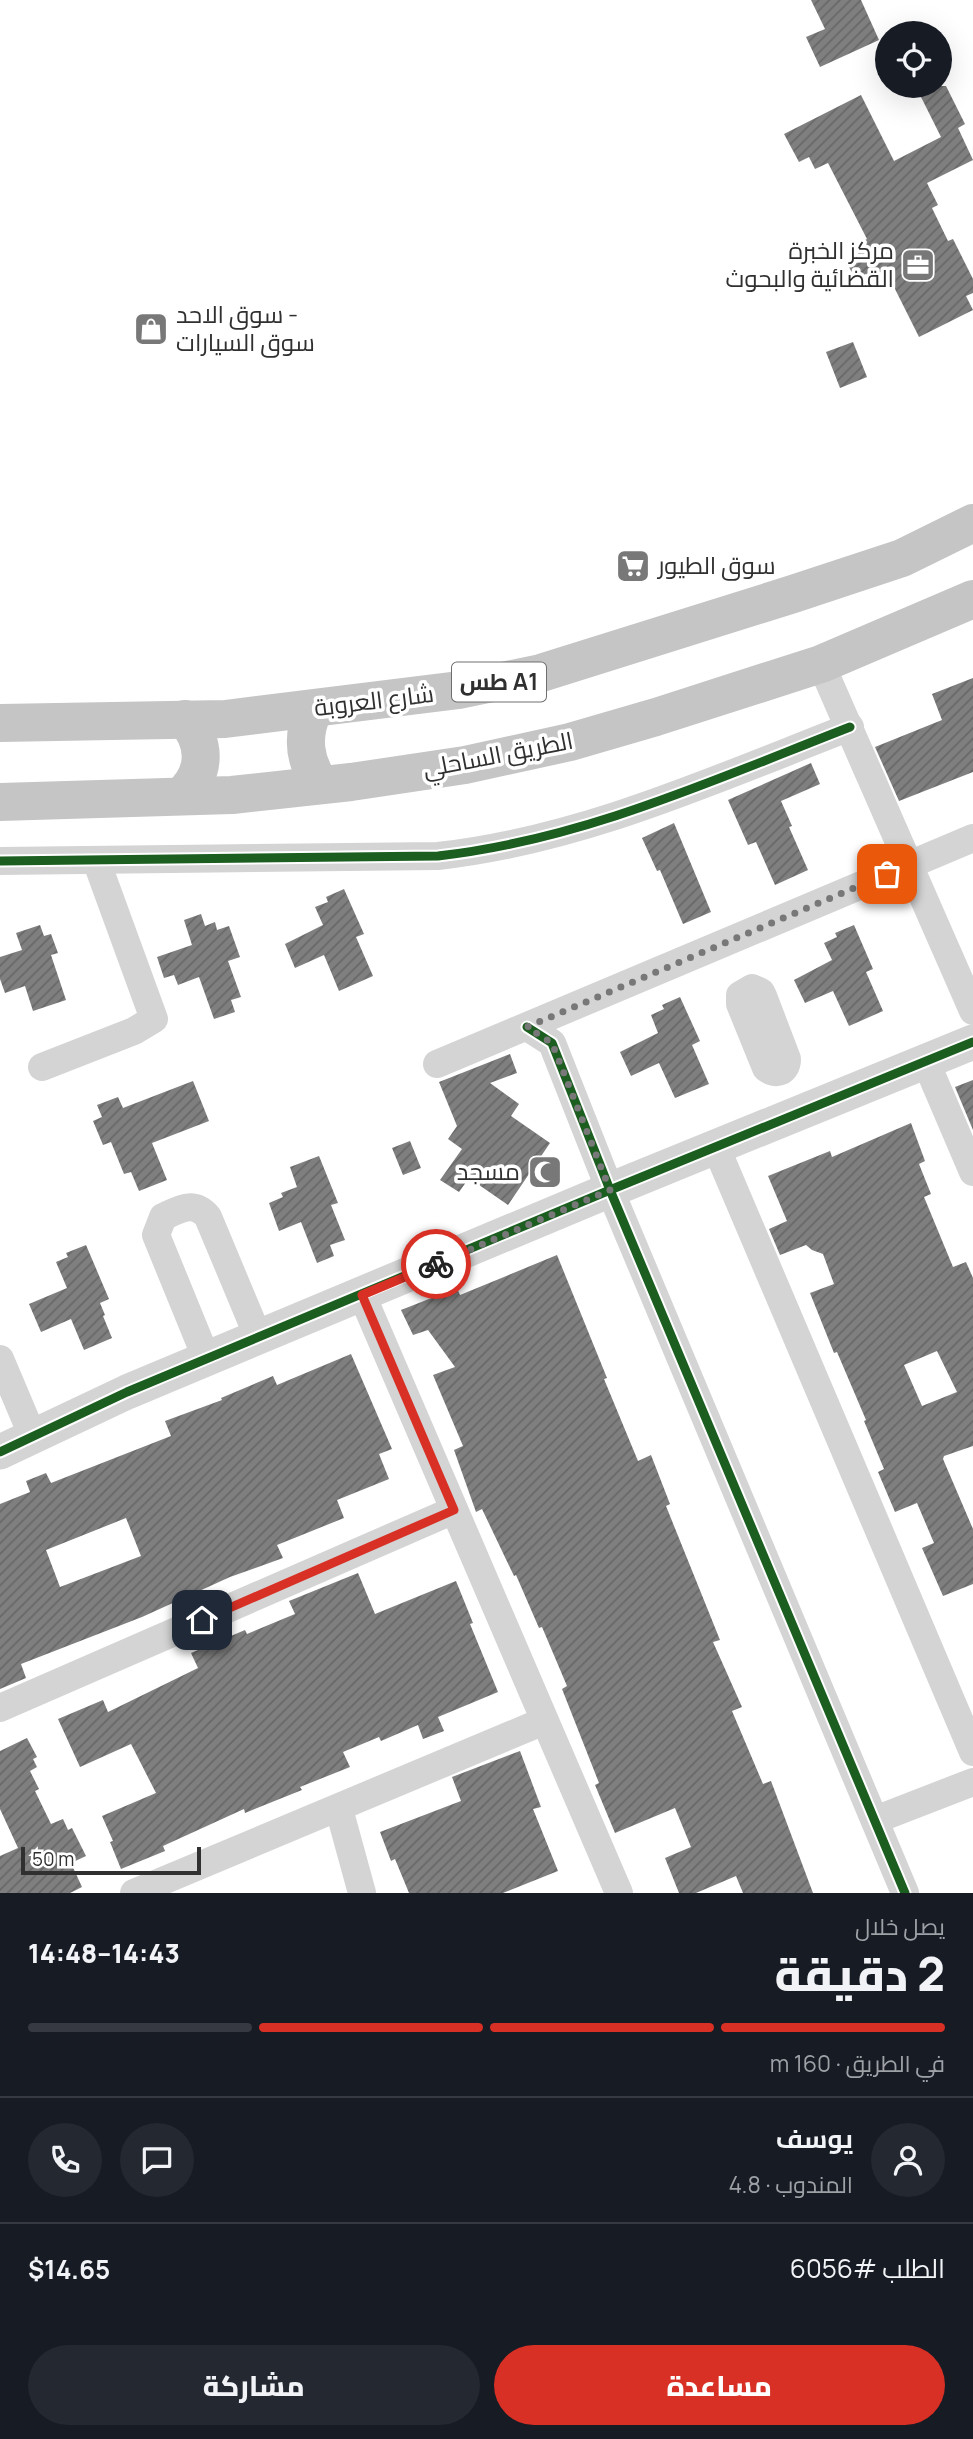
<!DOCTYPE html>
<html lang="ar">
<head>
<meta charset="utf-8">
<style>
  :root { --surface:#171b24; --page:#242831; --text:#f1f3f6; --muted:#9ea1a6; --line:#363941; --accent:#d93025 }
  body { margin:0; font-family:Manrope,Cairo,sans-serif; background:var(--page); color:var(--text); direction:rtl; height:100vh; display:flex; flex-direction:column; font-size:26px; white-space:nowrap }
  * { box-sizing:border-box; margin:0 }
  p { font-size:23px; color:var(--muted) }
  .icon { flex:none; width:38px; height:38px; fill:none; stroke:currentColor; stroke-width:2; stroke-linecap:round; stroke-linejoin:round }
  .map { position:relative; height:1893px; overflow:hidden; direction:ltr }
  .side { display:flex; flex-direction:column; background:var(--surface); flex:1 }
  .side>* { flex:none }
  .tools { position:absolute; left:875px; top:21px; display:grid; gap:14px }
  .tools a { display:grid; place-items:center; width:77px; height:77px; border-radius:50%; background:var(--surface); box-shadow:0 7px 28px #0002; font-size:35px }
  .scale { position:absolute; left:21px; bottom:18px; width:180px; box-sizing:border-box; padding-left:7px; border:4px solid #303030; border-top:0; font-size:19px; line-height:24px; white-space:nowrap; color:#303030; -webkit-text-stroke:5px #fff; paint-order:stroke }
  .pin { position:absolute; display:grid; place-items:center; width:60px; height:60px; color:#fff; margin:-30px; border-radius:14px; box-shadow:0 4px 10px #0006 }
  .courier { position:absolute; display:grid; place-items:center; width:70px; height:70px; margin:-35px; border:5px solid #d93025; border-radius:50%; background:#fff; color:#222; box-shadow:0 2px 9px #0007 }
  .headline em { font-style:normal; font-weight:800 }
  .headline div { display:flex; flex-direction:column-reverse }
  .headline { display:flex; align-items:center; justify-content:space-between; height:119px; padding:0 28px }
  h1 { font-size:46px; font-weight:800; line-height:52px }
  .bar { display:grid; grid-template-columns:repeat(4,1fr); gap:10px 7px; align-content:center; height:84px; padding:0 28px }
  .bar i { height:9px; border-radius:5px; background:var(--line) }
  .bar .active { background:var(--accent) }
  .bar p { grid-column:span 4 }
  .line { display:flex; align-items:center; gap:18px; padding:0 28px; border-top:2px solid var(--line) }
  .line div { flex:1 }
  .round { display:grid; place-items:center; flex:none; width:74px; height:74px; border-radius:37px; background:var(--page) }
  .cta { display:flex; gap:14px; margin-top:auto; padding:14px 28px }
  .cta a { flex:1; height:80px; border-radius:42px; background:var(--accent); color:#fff; font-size:28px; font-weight:800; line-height:80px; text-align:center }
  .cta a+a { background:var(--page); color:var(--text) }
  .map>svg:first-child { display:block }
</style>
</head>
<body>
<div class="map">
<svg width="973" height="1893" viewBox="0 0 973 1893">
  <defs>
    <pattern id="building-hatch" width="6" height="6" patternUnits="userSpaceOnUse" patternTransform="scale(1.75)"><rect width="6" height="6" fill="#7f7f7f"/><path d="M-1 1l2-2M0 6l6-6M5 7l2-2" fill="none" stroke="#686868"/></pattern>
  </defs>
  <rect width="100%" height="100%" fill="#fff"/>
  <!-- building -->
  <g fill="url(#building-hatch)" fill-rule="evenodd">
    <path d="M811,0H861L879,40L820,67L806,37L825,29Z"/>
    <path d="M920,86H946L965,124L958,128L973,160L927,183L938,205L932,208L948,241L953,239L973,279V293L966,296L973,310L919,337L886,271L869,279L866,274L855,279L846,261L859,255L855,246L867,239L828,163L815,169L809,157L799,162L784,134L861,95L894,161L941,137L920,95L924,93Z"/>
    <path d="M853,342L867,377L840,388L826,352Z"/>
    <path d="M973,678V772L899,801L875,747L942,720L932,694Z"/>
    <path d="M811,763L820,784L781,801L792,826L789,827L808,870L775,885L756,842L748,845L728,800Z"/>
    <path d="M674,823L711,912L683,924L660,870L657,871L642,838Z"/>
    <path d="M344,889L364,934L356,937L373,976L339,991L324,955L295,968L285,944L323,925L315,907L328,902L326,897Z"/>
    <path d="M201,914L205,926L215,922L217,930L229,926L240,957L228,961L241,997L231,1000L235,1012L214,1019L199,977L178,985L174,975L164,978L157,957L192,945L184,920Z"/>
    <path d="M40,925L44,936L51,934L58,953L51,955L66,1000L33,1011L25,986L5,993L0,979V957L22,950L16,933Z"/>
    <path d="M854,925L873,969L866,972L883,1011L849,1026L833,991L805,1003L794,980L832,960L824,943L837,937L835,933Z"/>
    <path d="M680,997L700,1041L692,1045L709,1084L675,1098L659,1063L631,1076L620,1052L658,1033L651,1015L664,1009L662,1005Z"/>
    <path d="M510,1054L517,1073L490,1083L519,1104L511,1116L550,1143L508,1205L469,1178L459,1192L440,1180L462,1149L448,1139L457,1126L439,1082Z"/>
    <path d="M973,1080V1130L955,1087Z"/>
    <path d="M193,1081L209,1121L152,1143L167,1180L139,1191L131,1172L124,1174L111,1142L103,1145L93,1121L102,1117L97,1105L118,1097L123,1108Z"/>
    <path d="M911,1123L925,1161L919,1164L931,1194L924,1197L953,1267L966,1262L973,1278V1446L944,1456L943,1459L973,1529V1584L943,1596L922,1548L934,1543L917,1503L895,1512L878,1472L884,1469L864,1421L866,1420L837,1352L834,1353L810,1293L834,1284L823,1254L812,1250L806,1245L780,1255L769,1229L787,1221L768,1176L830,1151L832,1157ZM937,1351L957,1392L922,1406L904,1365Z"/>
    <path d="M410,1141L421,1168L403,1175L392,1148Z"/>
    <path d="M319,1156L338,1203L331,1205L345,1240L330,1245L334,1256L317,1263L301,1222L279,1231L269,1203L283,1197L281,1193L297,1187L290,1167Z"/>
    <path d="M86,1245L109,1299L100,1303L105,1315L103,1316L112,1338L84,1350L71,1319L41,1332L29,1304L67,1288L56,1262L68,1257L66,1253Z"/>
    <path d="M557,1255L607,1378L604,1379L638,1461L651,1455L670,1504L666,1506L720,1640L713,1642L742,1707L732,1711L763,1784L771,1781L813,1893H743L736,1876L696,1893H679L665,1858L691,1847L675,1808L615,1833L595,1785L599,1783L562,1689L567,1686L542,1627L539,1628L516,1575L514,1576L482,1509L476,1512L454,1450L463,1446L433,1375L455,1367L428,1330L413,1335L401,1310L457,1288L460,1295Z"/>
    <path d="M351,1354L392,1449L379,1454L389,1479L337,1500L344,1518L277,1545L283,1558L230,1577L142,1617L21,1664L26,1678L0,1689V1504L30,1492L26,1481L46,1473L51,1483L171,1436L165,1421L222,1400L221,1398L273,1376L277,1385ZM126,1518L141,1556L60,1587L46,1550Z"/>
    <path d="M358,1573L375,1614L456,1581L473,1623L470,1624L498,1692L438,1717L444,1731L423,1739L418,1725L381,1741L379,1737L343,1752L350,1767L300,1787L302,1790L245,1813L244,1809L163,1846L165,1851L121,1869L110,1842L113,1841L102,1816L156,1793L131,1744L80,1767L58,1719L103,1700L108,1712L198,1668L191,1653L245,1630L247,1634L295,1614L289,1601Z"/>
    <path d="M27,1738L37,1757L33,1759L37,1767L30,1771L39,1789L35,1791L51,1824L63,1819L68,1830L72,1828L86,1856L71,1863L82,1887L70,1893H0V1856L18,1848L0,1809V1751Z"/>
    <path d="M520,1751L541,1807L533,1809L558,1871L503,1893H409L395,1859L391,1861L380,1832L461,1801L452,1777Z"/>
  </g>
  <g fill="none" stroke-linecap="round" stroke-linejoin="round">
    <!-- minor -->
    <g stroke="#d4d4d4" stroke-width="28">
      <path d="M821,664L973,1011"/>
      <path d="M0,861L438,856C582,840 716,779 850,727"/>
      <path d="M752,988L761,992L763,996L787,1059C787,1072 776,1076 766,1068L740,1004V995Z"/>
      <path d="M527,1027L552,1043L610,1190L905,1893"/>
      <path d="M926,1062L973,1172"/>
      <path d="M437,1064L973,838"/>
      <path d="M42,1067L134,1031L154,1019L96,860"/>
      <path d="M716,1147L973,1752"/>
      <path d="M362,1295L619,1893"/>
      <path d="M0,1359L33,1437"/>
      <path d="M207,1360L156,1235L163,1217C180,1209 194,1200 208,1217L259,1339"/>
      <path d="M0,1708L454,1510"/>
      <path d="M339,1809L362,1893"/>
      <path d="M875,1820L973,1782"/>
      <path d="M134,1893L544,1721"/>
    </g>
    <!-- tertiary -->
    <path stroke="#d4d4d4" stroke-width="35" d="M0,1452L127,1392L610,1190L973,1042"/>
    <!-- trunk -->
    <g stroke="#c5c5c5" stroke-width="38">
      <path d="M314,709C301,736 304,761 321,785"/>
      <path d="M0,723L225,719L459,690L541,673L793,594L902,558L973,523"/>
      <path d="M181,796C206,774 207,744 185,719"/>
      <path d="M0,802L232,795L351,782L465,765L570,742L656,717L821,664L973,599"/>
    </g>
    <!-- cycleway casing -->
    <g stroke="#fff" stroke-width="13">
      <g id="cycleway">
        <path d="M0,861L438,856C582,840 716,779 850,727"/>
        <path d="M527,1027L552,1043L610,1190L905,1893"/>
        <path d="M0,1452L127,1392L610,1190L973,1042"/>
      </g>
    </g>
    <!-- cycleway -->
    <use href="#cycleway" stroke="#1b5e20" stroke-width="9"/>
  </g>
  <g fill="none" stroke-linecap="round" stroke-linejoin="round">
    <!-- done -->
    <path stroke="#787878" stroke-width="7" stroke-dasharray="0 12.6" d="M436,1264L610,1190L552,1043L527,1027L887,874"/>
    <!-- route -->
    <path stroke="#d93025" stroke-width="9" d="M202,1620L454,1510L362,1295L436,1264"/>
  </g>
  <!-- icons -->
  <defs>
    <g id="office-square" transform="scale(1.75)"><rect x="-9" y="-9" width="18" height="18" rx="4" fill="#787878" stroke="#fff"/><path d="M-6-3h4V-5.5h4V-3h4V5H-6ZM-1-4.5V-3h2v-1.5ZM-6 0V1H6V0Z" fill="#fff"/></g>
    <g id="shop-square" transform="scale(1.75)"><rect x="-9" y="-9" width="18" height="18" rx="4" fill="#787878" stroke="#fff"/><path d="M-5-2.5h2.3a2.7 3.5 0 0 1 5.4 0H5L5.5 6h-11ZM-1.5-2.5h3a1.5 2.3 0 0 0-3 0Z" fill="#fff"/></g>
    <g id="supermarket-square" transform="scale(1.75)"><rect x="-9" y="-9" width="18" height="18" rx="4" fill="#787878" stroke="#fff"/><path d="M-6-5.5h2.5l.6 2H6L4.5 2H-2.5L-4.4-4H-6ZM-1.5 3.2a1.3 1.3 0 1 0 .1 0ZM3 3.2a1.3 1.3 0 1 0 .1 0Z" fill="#fff"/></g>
    <g id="mosque-square" transform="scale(1.75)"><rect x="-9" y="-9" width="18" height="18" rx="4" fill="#787878" stroke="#fff"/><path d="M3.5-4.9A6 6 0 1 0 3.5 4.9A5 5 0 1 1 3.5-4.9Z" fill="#fff"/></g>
  </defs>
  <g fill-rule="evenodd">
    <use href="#office-square" x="918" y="265"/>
    <use href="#shop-square" x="151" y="329"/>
    <use href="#supermarket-square" x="633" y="566"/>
    <use href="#mosque-square" x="545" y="1172"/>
  </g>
  <g text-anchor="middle" stroke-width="7" stroke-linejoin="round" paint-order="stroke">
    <!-- shield labels -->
    <rect fill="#fff" stroke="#6e6e6e" stroke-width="2" x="452" y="662.5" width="94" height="39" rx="5"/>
    <g font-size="23" font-weight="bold" fill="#303030">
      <text x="499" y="690">طس A1</text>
    </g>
    <!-- poi labels -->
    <g font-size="24" fill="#303030" stroke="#fff" text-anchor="end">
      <text x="894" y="259">مركز الخبرة<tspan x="894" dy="28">القضائية والبحوث</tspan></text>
      <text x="176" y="323" text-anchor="start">سوق الاحد -<tspan x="176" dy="28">سوق السيارات</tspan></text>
      <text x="658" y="574" text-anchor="start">سوق الطيور</text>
      <text x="520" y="1180">مسجد</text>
    </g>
    <!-- street labels -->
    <g font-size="24" fill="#303030" stroke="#fff">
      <text transform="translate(374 701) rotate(-7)" y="8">شارع العروبة</text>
      <text transform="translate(498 755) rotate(-11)" y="8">الطريق الساحلي</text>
    </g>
  </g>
</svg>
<div class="tools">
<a><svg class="icon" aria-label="locate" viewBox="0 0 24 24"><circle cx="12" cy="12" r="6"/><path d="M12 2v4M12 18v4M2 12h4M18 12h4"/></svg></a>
</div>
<div class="scale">50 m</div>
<div class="pin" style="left:887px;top:874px;background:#ea580c"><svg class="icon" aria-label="bag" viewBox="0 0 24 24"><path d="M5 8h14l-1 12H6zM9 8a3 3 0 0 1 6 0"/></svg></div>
<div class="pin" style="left:202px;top:1620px;background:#1f2937"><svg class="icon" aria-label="home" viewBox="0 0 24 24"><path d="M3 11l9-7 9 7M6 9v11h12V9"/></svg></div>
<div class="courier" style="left:436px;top:1264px"><svg class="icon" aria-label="bike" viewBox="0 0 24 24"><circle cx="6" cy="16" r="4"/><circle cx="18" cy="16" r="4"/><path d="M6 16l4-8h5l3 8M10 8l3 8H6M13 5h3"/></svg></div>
</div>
<section class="side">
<div class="headline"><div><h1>2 دقيقة</h1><p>يصل خلال</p></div><em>14:43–14:48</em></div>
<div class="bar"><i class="active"></i><i class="active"></i><i class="active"></i><i></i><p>في الطريق · 160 m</p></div>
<div class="line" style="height:126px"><a class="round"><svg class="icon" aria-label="person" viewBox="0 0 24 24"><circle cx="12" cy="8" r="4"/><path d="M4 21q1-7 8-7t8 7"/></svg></a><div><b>يوسف</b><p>المندوب · 4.8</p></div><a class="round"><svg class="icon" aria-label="chat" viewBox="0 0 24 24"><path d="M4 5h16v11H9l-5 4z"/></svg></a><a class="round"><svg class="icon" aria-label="phone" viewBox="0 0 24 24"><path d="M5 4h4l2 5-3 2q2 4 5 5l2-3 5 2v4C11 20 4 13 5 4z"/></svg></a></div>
<div class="line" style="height:91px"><div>الطلب #6056</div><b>$14.65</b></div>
<div class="cta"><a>مساعدة</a><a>مشاركة</a></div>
</section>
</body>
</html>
